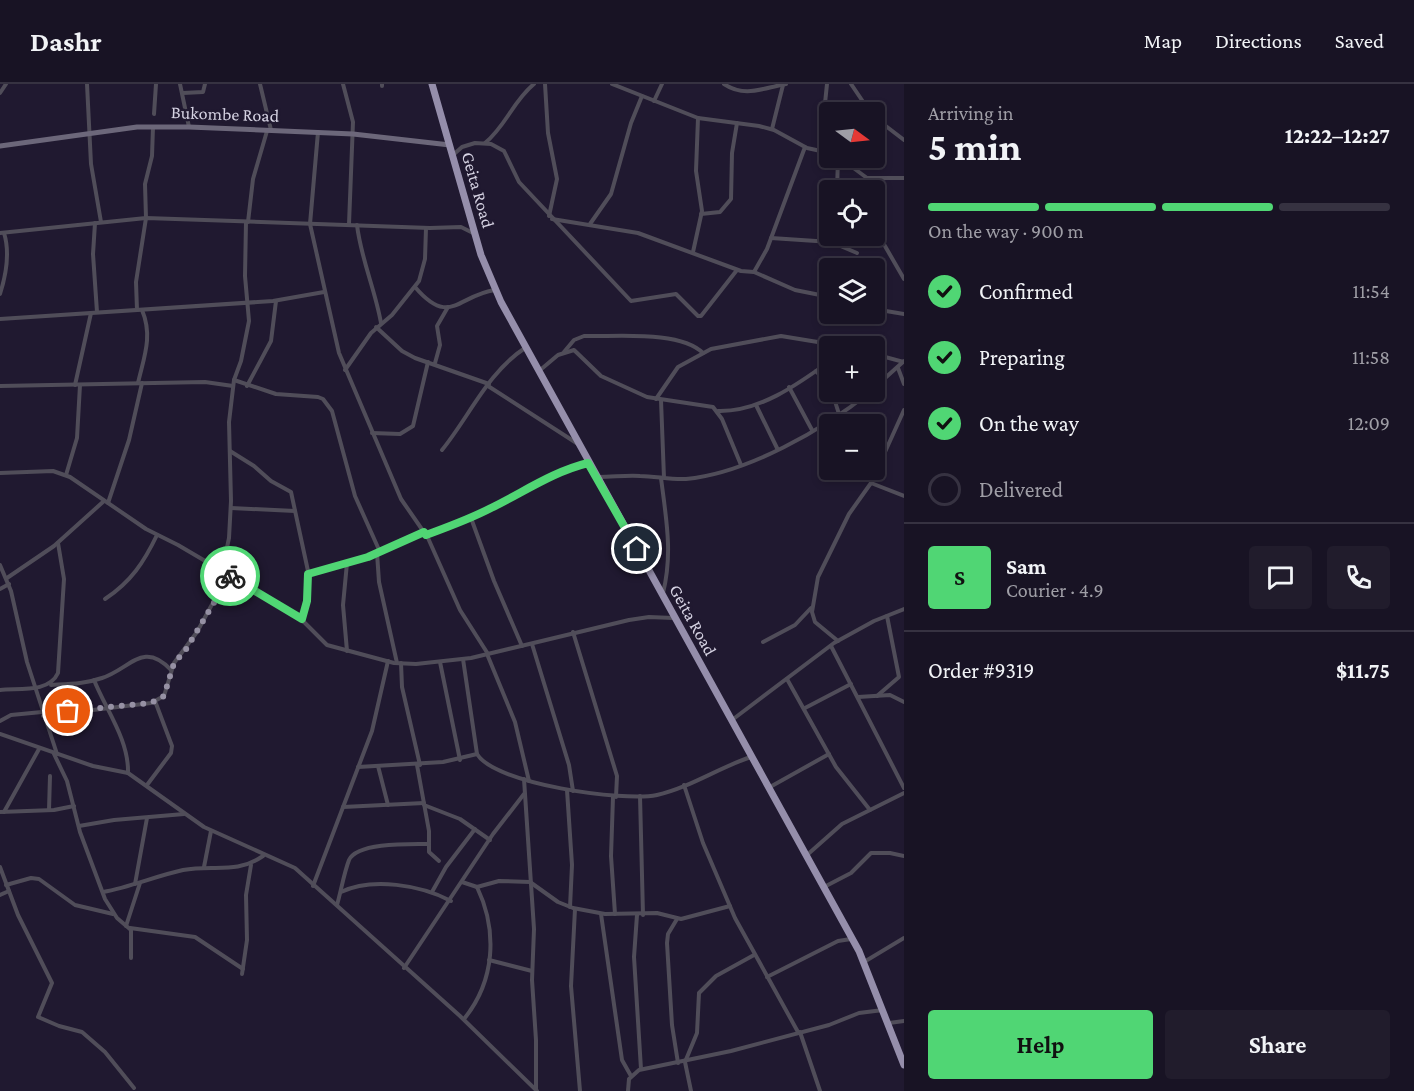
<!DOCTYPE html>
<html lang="en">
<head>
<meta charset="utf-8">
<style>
  :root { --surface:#181324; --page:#211c2c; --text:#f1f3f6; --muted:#9f9ea6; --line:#363241; --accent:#50d674 }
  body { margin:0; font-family:"Crimson Pro",serif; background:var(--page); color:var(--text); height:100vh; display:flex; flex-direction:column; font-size:22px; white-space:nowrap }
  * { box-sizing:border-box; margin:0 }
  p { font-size:20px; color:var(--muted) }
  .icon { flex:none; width:33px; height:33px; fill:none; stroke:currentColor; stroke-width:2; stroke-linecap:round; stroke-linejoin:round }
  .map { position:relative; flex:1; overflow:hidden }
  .drawer { display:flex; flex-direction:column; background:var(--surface); width:510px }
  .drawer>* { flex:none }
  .needle { width:39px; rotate:105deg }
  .controls { position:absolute; left:819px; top:18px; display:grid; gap:12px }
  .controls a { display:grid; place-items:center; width:66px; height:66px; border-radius:6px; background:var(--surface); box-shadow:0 3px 9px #0003,0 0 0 2px var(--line); font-size:30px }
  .pin { position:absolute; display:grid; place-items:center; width:51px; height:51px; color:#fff; margin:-26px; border:3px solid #fff; border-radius:50%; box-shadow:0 2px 6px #0007 }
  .courier { position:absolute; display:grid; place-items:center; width:60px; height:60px; margin:-30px; border:4px solid #50d674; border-radius:50%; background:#fff; color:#222; box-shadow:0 2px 8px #0007 }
  .headline em { font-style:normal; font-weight:700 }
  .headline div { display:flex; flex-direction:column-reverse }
  .headline { display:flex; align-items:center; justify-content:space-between; height:102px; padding:0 24px }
  h1 { font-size:39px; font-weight:700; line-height:45px }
  .bar { display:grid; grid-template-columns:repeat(4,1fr); gap:9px 6px; align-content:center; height:72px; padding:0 24px }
  .bar i { height:8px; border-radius:4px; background:var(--line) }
  .bar .active { background:var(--accent) }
  .bar p { grid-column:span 4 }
  .line { display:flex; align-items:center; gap:15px; padding:0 24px; border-top:2px solid var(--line) }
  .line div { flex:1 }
  .round { display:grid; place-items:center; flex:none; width:63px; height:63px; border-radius:6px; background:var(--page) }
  ol { padding:0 24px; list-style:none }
  li { display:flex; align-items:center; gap:18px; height:66px }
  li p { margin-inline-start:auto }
  li .icon { padding:6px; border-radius:50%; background:var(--accent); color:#111; stroke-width:4 }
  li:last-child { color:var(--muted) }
  li i { width:33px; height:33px; border:3px solid var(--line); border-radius:50% }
  .action { display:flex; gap:12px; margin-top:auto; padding:12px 24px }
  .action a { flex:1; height:69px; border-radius:6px; background:var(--accent); color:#111; font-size:24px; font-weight:700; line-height:69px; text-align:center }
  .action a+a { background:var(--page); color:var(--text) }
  header { display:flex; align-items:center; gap:36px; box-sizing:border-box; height:84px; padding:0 30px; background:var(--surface); border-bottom:2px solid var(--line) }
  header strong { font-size:28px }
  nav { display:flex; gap:33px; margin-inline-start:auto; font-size:21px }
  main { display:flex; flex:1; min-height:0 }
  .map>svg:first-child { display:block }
</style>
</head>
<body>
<header>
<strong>Dashr</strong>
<nav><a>Map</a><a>Directions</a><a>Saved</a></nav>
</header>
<main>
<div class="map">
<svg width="904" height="1007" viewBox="0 0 904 1007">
  <rect width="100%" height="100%" fill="#201930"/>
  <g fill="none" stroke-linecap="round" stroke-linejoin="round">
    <!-- street -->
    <g stroke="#504d59" stroke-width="4">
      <path d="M87,0L91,80L101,138"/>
      <path d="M180,0L189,43"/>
      <path d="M260,0L271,46"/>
      <path d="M343,0L353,38L349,140"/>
      <path d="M545,0L548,49L557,95L549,132"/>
      <path d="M612,0L698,34L759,42L774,46L807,64L830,69"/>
      <path d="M724,0C745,14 763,4 786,0"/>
      <path d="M851,0L870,28"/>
      <path d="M382,2V0"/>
      <path d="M0,9L6,0"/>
      <path d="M183,9L203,8L205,0"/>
      <path d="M654,17L662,0"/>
      <path d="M154,30L156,0"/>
      <path d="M874,33L904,56"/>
      <path d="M772,45L783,1"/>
      <path d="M318,48L310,140L339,269L401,415L428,454L460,526L488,570"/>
      <path d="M485,59C506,42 513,17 534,0"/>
      <path d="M820,67L827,0"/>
      <path d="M453,71L462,63L475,59L491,60L504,67L519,98L631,217L676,210L698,232H701L737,186"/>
      <path d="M840,74L867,94H904"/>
      <path d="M867,94L868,106"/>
      <path d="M837,106L838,74"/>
      <path d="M701,130L720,128L731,115L732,69L737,39"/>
      <path d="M552,135L638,149L741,187L754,188L767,165L805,63"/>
      <path d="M248,138L253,95L267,47"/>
      <path d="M95,139L93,170L97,228"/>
      <path d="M590,140L611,110L631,39L642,12"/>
      <path d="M357,141C361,175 375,205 381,239"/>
      <path d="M874,143L904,195"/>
      <path d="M0,149L146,134L430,144L461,143L475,150"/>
      <path d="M771,154L831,158L857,169"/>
      <path d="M693,168L702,127L696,87L698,34"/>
      <path d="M754,188L795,206L830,213"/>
      <path d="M415,203C450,244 458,211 495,206"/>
      <path d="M0,210C6,191 10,168 4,149"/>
      <path d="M874,225L904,230"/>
      <path d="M137,226L136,198L146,134L145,100L152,72L153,43"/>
      <path d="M0,235L273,217L324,208"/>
      <path d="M376,243L402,267L415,274L489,300"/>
      <path d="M564,268L574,256L584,252C616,253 680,246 703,269"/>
      <path d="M874,270L904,278"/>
      <path d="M435,279L440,261L437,242L448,223"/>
      <path d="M898,284L904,300"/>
      <path d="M345,286L371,249L392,231L419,197L425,175L426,144"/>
      <path d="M539,287L558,271L574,266L601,292L647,313L713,323L722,335L741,381"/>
      <path d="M816,287L830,303"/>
      <path d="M234,296L276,310L318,313L323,315L332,327L355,412L380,468"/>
      <path d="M138,299C144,273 153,252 142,226"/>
      <path d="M75,301L91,229"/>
      <path d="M0,302L205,298L233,302"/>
      <path d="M247,302L271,257L276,217"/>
      <path d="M488,302L578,360"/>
      <path d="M789,303L812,346"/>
      <path d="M874,304L904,277"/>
      <path d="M832,308L839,330"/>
      <path d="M656,315L678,283L711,265L781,252L842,262"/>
      <path d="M661,316L664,394"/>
      <path d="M756,321L777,364"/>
      <path d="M718,327C759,328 797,301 830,277"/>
      <path d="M372,349L400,350L413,342L428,278"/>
      <path d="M442,366C469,333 488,288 525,264"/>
      <path d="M230,367L254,382L271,397L291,408L308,487L307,517L302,535"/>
      <path d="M0,389L53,387L70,393L146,445L178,461L297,531L327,561L394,579L416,580L471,574L629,536L649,533L673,534"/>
      <path d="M66,391L77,354L80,301"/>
      <path d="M599,393C613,393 627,391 640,392C655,392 671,396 686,395C747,389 823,346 870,308"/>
      <path d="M661,394C666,434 673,469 663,509"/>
      <path d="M871,399L904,412"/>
      <path d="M108,419L129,356L142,299"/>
      <path d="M231,424L295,427"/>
      <path d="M471,434L494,497L522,562"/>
      <path d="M426,451L475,432L565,385L588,379"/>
      <path d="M377,469L379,498L397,579"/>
      <path d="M0,481L11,507L27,578L57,670"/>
      <path d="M222,487L229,454L231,417L229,338L234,296L241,277L249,237L245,192L246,138"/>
      <path d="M308,490L368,473L424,448"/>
      <path d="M7,494L54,462L104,417"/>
      <path d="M0,505L9,500"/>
      <path d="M105,515C131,498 144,478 157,451"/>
      <path d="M573,548L617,692L616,713"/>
      <path d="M838,557L815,538L812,528L818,493L849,430L871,399L904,326"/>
      <path d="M763,558L795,541L811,524"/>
      <path d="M532,560L569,681L573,707"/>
      <path d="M831,562L904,704"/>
      <path d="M347,567L343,521L347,479"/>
      <path d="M487,570L515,638L529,697"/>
      <path d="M463,575L477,670C495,700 623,718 657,711C689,704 720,683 751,673"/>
      <path d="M440,578L460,676"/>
      <path d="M401,579L402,603L420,681"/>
      <path d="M787,595L836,683L870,726"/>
      <path d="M94,596C106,626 129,656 128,689"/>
      <path d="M51,601C68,600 85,600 102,594C130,585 143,556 171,586"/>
      <path d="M0,606C19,604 49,609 58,589L64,495L58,459"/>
      <path d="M877,612L899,593L887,532"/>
      <path d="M858,613L890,611L904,618"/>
      <path d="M805,624L851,600"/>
      <path d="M43,632L151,619L164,612L174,579L197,548L228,491"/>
      <path d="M732,636L834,559L874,537L904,525"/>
      <path d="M0,637L11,631L42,628"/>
      <path d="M0,650L93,682L128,689L204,743L295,784L460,932L537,1007"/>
      <path d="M54,670L67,697L80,748L105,815L117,834L131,846V874"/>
      <path d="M417,681L429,747V768L439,777"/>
      <path d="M378,682L388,721"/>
      <path d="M358,683L443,678L477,670"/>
      <path d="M524,695L534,845L532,896L536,956V1006"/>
      <path d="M147,701L171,669L172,662L155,617"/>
      <path d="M684,701L703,759L735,834L798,948"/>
      <path d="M770,703L829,670"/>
      <path d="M567,706L572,781L570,823"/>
      <path d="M640,712L643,831"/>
      <path d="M613,713L611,772L615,830"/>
      <path d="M424,721L460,735L490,756"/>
      <path d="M343,723L424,719"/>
      <path d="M49,726L50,692"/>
      <path d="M0,728L54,726L74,722"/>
      <path d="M4,728L39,665"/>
      <path d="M79,742L114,736L184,730"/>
      <path d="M807,771L842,740L904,709"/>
      <path d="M0,783L18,831L52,899L38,933L59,942L82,948L105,968L134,1004"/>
      <path d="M204,783L211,747"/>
      <path d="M462,798L477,803L499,797L530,798L558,818L573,824L605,830L657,829L681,835L730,822"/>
      <path d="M135,800L147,734"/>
      <path d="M6,801L31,794L39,795L75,821L113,830"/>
      <path d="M313,802L372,647L388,577"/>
      <path d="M824,803L851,789L871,769H890L904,772"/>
      <path d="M103,808C130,803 156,792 183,786C214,780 235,791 263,772"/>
      <path d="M341,808C372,793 421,801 451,817"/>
      <path d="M432,808L446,783L475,745"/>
      <path d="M0,811L9,807"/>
      <path d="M337,821C341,807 344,789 349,776C357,758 411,760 429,760"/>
      <path d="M575,825L571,902L580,1007"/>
      <path d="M601,830L622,976L631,992"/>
      <path d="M637,831L634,873L641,985"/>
      <path d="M677,835L668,850L667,859L672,941L678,979"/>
      <path d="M126,842L140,799"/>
      <path d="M130,844L195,853L243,885"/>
      <path d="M489,876L532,887"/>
      <path d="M864,878L904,854"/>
      <path d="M404,884L493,750L524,710"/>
      <path d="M242,890L247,856L246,811L251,781"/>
      <path d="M767,893L838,857L851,855"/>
      <path d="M464,935C495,897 498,847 477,803"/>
      <path d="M889,939L904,937"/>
      <path d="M800,948L820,1007"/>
      <path d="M628,1007L629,995L639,986L731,967L829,941L859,929L883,926"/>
      <path d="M691,1007L685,978L697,949L699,909L716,892L754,871"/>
    </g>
    <!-- secondary -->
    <path stroke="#6c677a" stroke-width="5" d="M0,62L137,43H189L353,50L450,61"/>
    <!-- highway -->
    <path stroke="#958eab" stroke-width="7" d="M432,0L481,171L501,218L859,867L904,981"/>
  </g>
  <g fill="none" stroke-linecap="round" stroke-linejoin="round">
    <!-- done -->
    <path stroke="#9691a4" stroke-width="6" stroke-dasharray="0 10.8" d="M68,627L151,619L164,612L174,579L185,567L230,492"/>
    <!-- route -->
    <path stroke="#50d674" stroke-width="8" d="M230,492L302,535L307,517L308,490L368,473L424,448L426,451C448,443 470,435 491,424C524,408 552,388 588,379L637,465"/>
  </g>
  <g text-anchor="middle" stroke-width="5" stroke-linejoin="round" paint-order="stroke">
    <!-- street labels -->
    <g font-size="18" fill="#d5d2e2" stroke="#201930">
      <text transform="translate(225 30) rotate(2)" y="6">Bukombe Road</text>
      <text transform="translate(478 106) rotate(74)" y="6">Geita Road</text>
      <text transform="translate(693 536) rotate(61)" y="6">Geita Road</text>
    </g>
  </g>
</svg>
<div class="controls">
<a><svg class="needle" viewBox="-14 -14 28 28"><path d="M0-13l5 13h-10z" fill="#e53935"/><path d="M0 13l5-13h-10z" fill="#9f9ea6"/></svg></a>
<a><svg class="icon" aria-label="locate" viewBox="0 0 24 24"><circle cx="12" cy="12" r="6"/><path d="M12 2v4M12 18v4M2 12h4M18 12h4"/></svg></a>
<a><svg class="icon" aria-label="layers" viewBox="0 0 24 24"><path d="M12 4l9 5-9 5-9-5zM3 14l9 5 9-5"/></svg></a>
<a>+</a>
<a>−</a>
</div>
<div class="pin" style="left:68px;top:627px;background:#ea580c"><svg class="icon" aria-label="bag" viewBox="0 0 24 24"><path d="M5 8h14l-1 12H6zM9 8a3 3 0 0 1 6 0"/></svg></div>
<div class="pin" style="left:637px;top:465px;background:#1f2937"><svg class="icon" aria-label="home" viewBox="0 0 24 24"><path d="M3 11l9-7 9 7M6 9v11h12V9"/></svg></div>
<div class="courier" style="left:230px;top:492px"><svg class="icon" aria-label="bike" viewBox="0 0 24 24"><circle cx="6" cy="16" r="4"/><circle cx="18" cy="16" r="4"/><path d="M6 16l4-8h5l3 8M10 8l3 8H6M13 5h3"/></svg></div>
</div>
<section class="drawer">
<div class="headline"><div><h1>5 min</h1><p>Arriving in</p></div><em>12:22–12:27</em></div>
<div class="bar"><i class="active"></i><i class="active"></i><i class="active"></i><i></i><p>On the way · 900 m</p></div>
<ol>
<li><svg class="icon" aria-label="check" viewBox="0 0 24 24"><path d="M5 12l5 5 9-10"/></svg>Confirmed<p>11:54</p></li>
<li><svg class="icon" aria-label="check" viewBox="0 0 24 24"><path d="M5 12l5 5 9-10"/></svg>Preparing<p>11:58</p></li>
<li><svg class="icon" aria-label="check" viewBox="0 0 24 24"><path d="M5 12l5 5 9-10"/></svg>On the way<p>12:09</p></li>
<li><i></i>Delivered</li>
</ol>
<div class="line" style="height:108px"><b class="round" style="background:var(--accent);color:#111">S</b><div><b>Sam</b><p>Courier · 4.9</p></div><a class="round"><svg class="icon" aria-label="chat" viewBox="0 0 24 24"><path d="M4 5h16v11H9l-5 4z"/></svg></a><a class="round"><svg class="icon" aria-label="phone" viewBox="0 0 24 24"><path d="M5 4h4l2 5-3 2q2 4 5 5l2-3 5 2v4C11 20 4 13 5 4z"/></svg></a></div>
<div class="line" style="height:78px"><div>Order #9319</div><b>$11.75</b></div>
<div class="action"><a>Help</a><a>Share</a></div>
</section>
</main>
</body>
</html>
